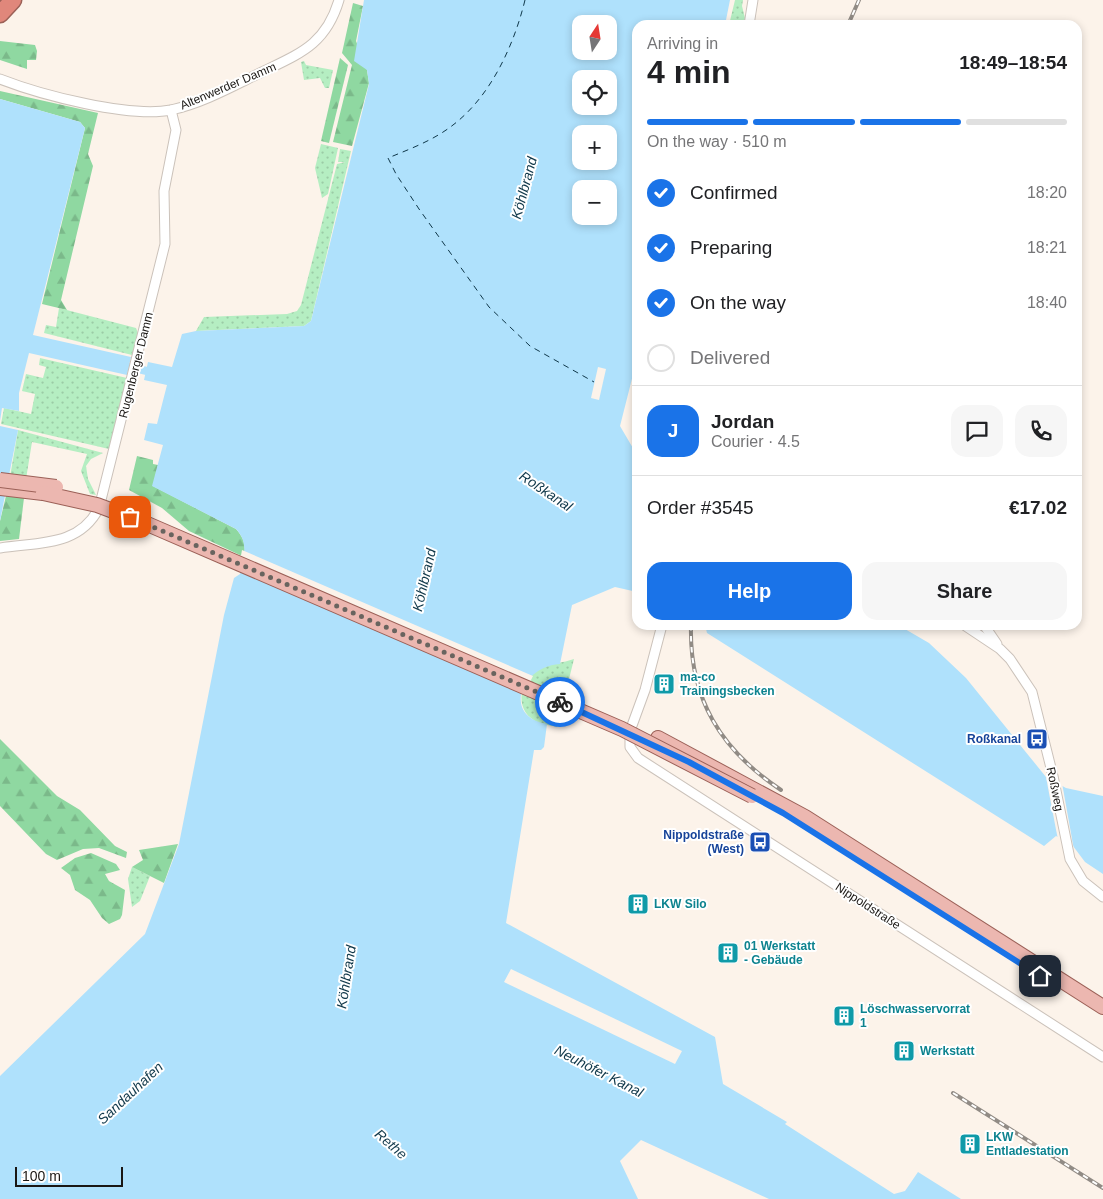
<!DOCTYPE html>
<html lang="en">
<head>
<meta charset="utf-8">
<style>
  :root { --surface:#fff; --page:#f6f6f6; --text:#202124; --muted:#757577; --line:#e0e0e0; --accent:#1a73e8 }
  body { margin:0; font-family:Arial,sans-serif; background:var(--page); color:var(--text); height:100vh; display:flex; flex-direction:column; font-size:19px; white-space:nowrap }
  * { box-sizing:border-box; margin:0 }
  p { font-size:16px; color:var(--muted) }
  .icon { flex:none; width:28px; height:28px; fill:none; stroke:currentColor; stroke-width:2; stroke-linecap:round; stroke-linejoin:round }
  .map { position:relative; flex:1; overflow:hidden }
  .panel { position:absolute; left:632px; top:20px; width:450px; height:610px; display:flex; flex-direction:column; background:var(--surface); border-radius:15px; box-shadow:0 2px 8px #0003 }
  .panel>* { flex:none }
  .needle { width:32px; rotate:12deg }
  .buttons { position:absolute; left:572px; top:15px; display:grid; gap:10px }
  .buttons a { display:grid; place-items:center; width:45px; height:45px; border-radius:10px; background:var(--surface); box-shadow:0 2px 8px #0003; font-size:25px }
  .scale { position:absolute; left:15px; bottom:12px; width:108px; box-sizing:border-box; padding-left:5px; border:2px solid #1a1714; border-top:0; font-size:14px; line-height:18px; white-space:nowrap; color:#1a1714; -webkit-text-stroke:4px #fff; paint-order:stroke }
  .pin { position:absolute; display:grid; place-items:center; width:42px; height:42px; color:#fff; margin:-21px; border-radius:10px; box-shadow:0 2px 8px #0006 }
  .courier { position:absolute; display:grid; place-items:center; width:50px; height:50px; margin:-25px; border:4px solid #1a73e8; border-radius:50%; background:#fff; color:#222; box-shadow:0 1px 6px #0007 }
  .overview em { font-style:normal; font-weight:700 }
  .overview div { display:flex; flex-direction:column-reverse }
  .overview { display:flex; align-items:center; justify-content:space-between; height:85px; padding:0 15px }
  h1 { font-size:32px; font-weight:700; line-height:38px }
  .bar { display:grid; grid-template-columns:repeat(4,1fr); gap:8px 5px; align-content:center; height:60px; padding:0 15px }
  .bar i { height:6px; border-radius:4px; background:var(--line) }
  .bar .selected { background:var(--accent) }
  .bar p { grid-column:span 4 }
  .line { display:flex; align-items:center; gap:12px; padding:0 15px; border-top:1px solid var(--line) }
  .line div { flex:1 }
  .round { display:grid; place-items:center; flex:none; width:52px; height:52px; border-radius:15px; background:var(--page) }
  ol { padding:0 15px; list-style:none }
  li { display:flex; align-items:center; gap:15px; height:55px }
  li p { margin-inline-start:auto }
  li .icon { padding:5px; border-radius:50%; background:var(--accent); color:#fff; stroke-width:4 }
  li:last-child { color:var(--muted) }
  li i { width:28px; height:28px; border:2px solid var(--line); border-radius:50% }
  .button { display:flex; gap:10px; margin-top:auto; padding:10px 15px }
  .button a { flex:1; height:58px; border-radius:15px; background:var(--accent); color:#fff; font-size:20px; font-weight:700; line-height:58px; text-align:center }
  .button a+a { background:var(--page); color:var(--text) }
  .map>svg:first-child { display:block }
</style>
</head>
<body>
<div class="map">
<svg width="1103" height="1199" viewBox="0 0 1103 1199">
  <defs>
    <pattern id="grass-dots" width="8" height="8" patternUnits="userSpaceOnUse" patternTransform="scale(1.25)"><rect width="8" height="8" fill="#b5eec2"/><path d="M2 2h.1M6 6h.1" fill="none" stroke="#9bcba6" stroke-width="1.8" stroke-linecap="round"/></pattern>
    <pattern id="forest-firs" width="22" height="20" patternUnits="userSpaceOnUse" patternTransform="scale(1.25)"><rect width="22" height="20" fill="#8fd8a1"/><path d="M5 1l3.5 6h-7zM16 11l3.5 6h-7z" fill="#7bb98a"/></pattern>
  </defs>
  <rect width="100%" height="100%" fill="#fcf3ea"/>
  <!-- grass -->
  <g fill="url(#grass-dots)">
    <path d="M735,0H743L742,6L745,18L743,25H729Z"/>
    <path d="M304,61L306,65L333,70L329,88H325L320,78L304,80L301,62Z"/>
    <path d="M321,144L338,148L328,194L322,198L315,168Z"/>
    <path d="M340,149L351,151L311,321L304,326L196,331L204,317L287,314L297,311L301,305L337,164L345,162H338Z"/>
    <path d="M59,308L136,328L138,333L132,355L44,333L46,325L56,327Z"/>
    <path d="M40,358L127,378L109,449L1,424L4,408L31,414L35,394L22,391L26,374L43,378L46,367L39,365Z"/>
    <path d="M18,430L103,453L91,459L86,466L88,479L96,495L90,494L81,471L87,454L32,442L26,479L10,477Z"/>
    <path d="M574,659L557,727C550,725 541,725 535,721C513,708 520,678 541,668C551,663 563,663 574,659Z"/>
    <path d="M132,867L150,876L140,901L132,907L128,879Z"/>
  </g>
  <!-- forest -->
  <g fill="url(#forest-firs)">
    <path d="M353,3L363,6L356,41L367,70L369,83L352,146L333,142L352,65L342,53Z"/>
    <path d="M0,41L35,45L37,51L36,60H27V69L0,60Z"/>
    <path d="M340,58L348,65L329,143L321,141Z"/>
    <path d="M0,91L98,113L88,154L93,166L61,300L67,310L42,304L85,128L80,122L0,99Z"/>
    <path d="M137,456L153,460V464L158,465L153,486L236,529C244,538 246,545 244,557L189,531L162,508L129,490Z"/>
    <path d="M6,496L24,498L19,539L0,541V521Z"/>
    <path d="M0,739L57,796L80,810L115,846L127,852L126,858L99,848L83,849L57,860L46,854L0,806Z"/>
    <path d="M178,844L164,883L132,867L143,860L139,850Z"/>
    <path d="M91,853L116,864L120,870L105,874L109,881L125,890L122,915L120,919L109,924L102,918L90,900L75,890L70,875L61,868L75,858Z"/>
  </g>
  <!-- water -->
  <g fill="#afe1fc" fill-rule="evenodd">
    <path d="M364,0H730L725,25H638V355L620,426L637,455V592L615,587L572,605L560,664C519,667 503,717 547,724L544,747L541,750H534L506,923L715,1037L723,1084L787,1122L785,1124L894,1194L905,1191L918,1172L961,1199H769L641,1140L620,1161L638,1199H0V1076L145,934L179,844L224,615L234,578L240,574C244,556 249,543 236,529L152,486L163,445L144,440L148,423L157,424L167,385L144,380L148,362L172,367L182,334L196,331L304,326L311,321L369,84L367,70L354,61ZM581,24H609V51H581ZM581,79H609V106H581ZM581,134H609V161H581ZM581,189H609V216H581Z"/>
    <path d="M0,99L80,122L85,128L33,335L131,357L127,375L29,353L19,393V411L2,408L0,421Z"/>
    <path d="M0,426L18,430L0,521Z"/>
    <path d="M705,625H898L929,643L966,678L1046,777L1066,788L1103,796V874L1085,862L1073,846L1056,836L1044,846L707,633Z"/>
  </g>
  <!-- pier -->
  <g fill="#fcf3ea">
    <path d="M598,367L606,369L599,400L591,398Z"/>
    <path d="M242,550L533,676L524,694L238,571Z"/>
    <path d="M1045,772L1062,783L1074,850L1058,840Z"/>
    <path d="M511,969L682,1051L675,1064L504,982Z"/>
  </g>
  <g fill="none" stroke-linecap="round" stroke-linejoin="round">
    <!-- canal -->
    <path stroke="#afe1fc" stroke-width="8" d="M130,367L155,373"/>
    <!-- ferry -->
    <path stroke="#10384a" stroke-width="1" stroke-dasharray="6 5" stroke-linecap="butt" d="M525,0C514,45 491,96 453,125C434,140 410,149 388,158L396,174L419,209L489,307L530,346L594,382"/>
    <!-- minor casing -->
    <g stroke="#cbc2ba" stroke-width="11">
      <g id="minor">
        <path d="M749,25L753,0"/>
        <path d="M0,79C41,95 129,118 171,110C203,103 233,86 262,72C301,53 326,44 339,0"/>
        <path d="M0,548C38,542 79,547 99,508L165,244L164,191L176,130L171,110"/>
        <path d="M662,625L645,690L630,731V747L638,758L1103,1057"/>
        <path d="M964,625L1000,649L1010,659L1032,692L1053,776L1070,859L1083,881L1103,897"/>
        <path d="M984,625L997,644"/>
      </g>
    </g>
    <!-- primary casing -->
    <g stroke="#9b6057" stroke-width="16">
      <g id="primary">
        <path d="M0,488L43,493"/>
        <path d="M658,738L805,817L1103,1007"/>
      </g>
    </g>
    <!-- motorway casing -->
    <g stroke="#9b6057" stroke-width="19">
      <path id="motorway" d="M0,14L13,0"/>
    </g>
    <!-- minor -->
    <use href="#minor" stroke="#fff" stroke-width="9"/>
    <!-- primary -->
    <use href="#primary" stroke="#ecb7b0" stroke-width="14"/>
    <!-- motorway -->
    <use href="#motorway" stroke="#e0877b" stroke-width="16"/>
    <!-- rail casing -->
    <g stroke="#918b85" stroke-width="4">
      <g id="rail">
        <path d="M848,25L859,0"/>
        <path d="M691,625C689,699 721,750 781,790"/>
        <path d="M953,1093L1103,1188"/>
      </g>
    </g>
    <!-- rail -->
    <use href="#rail" stroke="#fff" stroke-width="2" stroke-dasharray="5.5" stroke-linecap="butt"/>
    <!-- primary-bridge casing -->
    <g stroke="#9b6057" stroke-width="16" stroke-linecap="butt">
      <g id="primary-bridge">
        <path d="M0,480L56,487"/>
        <path d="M43,493L97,505L145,523L622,729L752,796"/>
      </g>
    </g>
    <!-- primary-bridge -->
    <use href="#primary-bridge" stroke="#ecb7b0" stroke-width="14"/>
  </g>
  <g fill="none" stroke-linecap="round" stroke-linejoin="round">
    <!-- done -->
    <path stroke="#69645f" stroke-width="5" stroke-dasharray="0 9" d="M130,517L560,702"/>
    <!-- route -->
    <path stroke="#1a73e8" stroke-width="6" d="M560,702L689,762L783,813L1040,976"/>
  </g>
  <!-- icons -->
  <defs>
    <g id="building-square" transform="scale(1.125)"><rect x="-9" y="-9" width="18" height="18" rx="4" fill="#0f9aa8" stroke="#fff"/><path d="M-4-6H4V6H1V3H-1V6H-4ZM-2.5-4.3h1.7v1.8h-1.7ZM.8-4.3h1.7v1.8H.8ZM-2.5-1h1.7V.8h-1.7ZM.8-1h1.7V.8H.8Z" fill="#fff"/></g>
    <g id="bus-square" transform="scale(1.125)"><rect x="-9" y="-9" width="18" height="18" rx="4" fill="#1a4fb4" stroke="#fff"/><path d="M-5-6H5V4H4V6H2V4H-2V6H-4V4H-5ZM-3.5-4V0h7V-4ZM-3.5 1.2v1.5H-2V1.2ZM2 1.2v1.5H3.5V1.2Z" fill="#fff"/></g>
  </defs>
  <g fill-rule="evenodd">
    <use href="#building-square" x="664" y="684"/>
    <use href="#bus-square" x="1037" y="739"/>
    <use href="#bus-square" x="760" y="842"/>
    <use href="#building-square" x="638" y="904"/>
    <use href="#building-square" x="728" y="953"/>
    <use href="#building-square" x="844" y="1016"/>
    <use href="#building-square" x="904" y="1051"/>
    <use href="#building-square" x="970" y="1144"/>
  </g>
  <g text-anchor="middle" stroke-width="4" stroke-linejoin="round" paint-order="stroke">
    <!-- street labels -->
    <g font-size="12" fill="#1a1714" stroke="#fff">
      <text transform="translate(228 86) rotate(-23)" y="4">Altenwerder Damm</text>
      <text transform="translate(136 365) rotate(-76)" y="4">Rugenberger Damm</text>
      <text transform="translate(1055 789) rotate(78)" y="4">Roßweg</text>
      <text transform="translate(868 906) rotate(33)" y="4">Nippoldstraße</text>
    </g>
    <!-- culture labels -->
    <g font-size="12" font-weight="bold" fill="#0d838f" stroke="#fff" text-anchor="start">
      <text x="680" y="681">ma-co<tspan x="680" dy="14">Trainingsbecken</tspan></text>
      <text x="654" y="908">LKW Silo</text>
      <text x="744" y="950">01 Werkstatt<tspan x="744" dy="14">- Gebäude</tspan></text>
      <text x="860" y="1013">Löschwasservorrat<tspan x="860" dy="14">1</tspan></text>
      <text x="920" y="1055">Werkstatt</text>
      <text x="986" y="1141">LKW<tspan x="986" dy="14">Entladestation</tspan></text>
    </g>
    <!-- transit labels -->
    <g font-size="12" font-weight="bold" fill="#164399" stroke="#fff" text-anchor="end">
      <text x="1021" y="743">Roßkanal</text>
      <text x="744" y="839">Nippoldstraße<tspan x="744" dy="14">(West)</tspan></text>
    </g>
    <!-- water labels -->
    <g font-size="14" font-style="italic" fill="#10384a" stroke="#fff">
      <text transform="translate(524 188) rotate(-75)" y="5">Köhlbrand</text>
      <text transform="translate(546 491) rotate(34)" y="5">Roßkanal</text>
      <text transform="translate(424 580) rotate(-77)" y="5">Köhlbrand</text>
      <text transform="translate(346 977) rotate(-81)" y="5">Köhlbrand</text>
      <text transform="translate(599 1071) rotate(27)" y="5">Neuhöfer Kanal</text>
      <text transform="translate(130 1093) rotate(-43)" y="5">Sandauhafen</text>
      <text transform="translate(391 1144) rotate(41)" y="5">Rethe</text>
    </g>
  </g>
</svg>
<div class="buttons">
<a><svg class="needle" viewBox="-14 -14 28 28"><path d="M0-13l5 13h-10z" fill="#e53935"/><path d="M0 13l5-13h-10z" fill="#757577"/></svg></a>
<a><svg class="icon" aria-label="locate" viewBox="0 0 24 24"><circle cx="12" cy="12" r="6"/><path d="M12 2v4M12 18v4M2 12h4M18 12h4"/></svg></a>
<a>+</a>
<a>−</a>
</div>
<div class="scale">100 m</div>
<div class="pin" style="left:130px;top:517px;background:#ea580c"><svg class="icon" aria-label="bag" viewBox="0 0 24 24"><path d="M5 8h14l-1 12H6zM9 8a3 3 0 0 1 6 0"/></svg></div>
<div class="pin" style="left:1040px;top:976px;background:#1f2937"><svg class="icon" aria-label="home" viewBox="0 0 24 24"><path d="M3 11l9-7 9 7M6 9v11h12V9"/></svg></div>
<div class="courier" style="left:560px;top:702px"><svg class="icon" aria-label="bike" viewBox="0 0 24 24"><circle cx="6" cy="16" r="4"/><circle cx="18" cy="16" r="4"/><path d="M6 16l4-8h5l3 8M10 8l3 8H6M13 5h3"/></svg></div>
<section class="panel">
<div class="overview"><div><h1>4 min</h1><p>Arriving in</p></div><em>18:49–18:54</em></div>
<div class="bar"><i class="selected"></i><i class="selected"></i><i class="selected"></i><i></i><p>On the way · 510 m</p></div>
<ol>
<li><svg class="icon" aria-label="check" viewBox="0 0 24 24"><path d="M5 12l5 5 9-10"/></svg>Confirmed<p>18:20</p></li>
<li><svg class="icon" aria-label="check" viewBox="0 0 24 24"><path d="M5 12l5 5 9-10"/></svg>Preparing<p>18:21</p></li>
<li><svg class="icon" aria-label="check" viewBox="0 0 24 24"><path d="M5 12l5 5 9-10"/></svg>On the way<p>18:40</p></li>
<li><i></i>Delivered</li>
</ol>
<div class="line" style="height:90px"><b class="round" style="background:var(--accent);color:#fff">J</b><div><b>Jordan</b><p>Courier · 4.5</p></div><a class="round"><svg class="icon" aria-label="chat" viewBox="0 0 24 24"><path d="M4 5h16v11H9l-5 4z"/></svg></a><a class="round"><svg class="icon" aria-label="phone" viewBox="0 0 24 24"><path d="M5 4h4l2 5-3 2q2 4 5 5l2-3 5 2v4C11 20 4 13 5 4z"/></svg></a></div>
<div class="line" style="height:65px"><div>Order #3545</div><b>€17.02</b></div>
<div class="button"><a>Help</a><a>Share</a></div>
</section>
</div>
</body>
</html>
